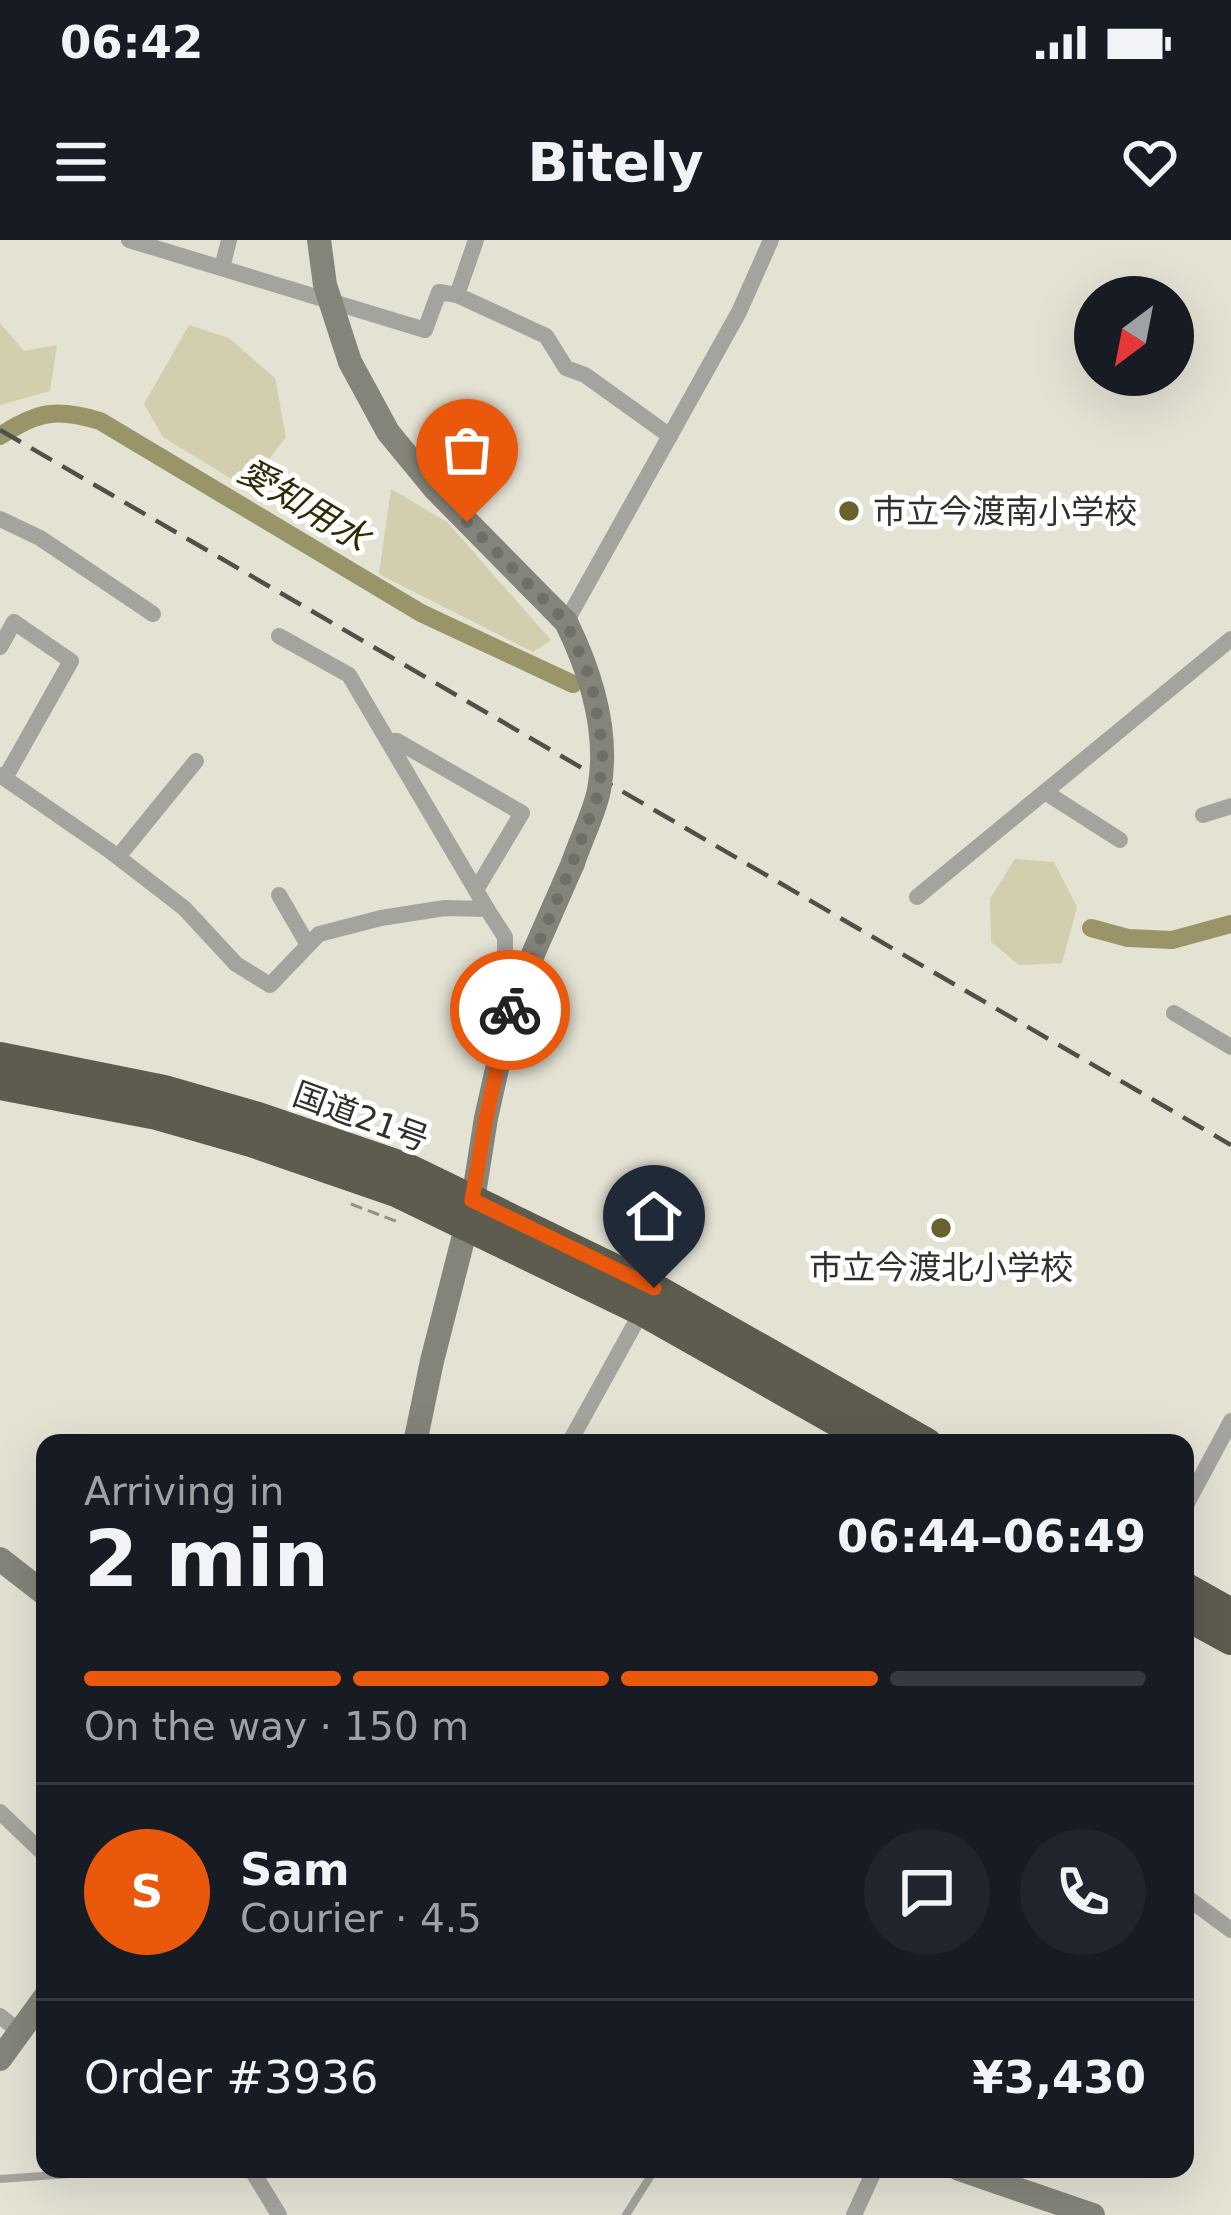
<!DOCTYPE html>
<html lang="en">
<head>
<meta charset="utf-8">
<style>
  :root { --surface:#171b24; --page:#20242c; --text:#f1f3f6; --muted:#9ea1a6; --line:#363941; --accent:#ea580c }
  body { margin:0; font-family:"DejaVu Sans","Noto Sans JP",sans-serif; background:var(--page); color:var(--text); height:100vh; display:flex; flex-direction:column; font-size:45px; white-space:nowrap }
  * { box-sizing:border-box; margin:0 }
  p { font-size:39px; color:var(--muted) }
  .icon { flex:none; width:66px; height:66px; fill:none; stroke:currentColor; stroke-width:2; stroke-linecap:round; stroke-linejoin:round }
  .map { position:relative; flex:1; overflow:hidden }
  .panel { position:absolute; left:36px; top:1194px; width:1158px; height:744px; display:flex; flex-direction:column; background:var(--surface); border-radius:24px; box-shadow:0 12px 48px #0002 }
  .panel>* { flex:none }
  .needle { width:78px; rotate:212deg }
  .fabs { position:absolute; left:1074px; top:36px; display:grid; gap:24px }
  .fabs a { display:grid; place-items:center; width:120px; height:120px; border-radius:50%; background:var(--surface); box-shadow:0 12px 48px #0002; font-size:60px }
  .pin { position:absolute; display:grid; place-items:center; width:102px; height:102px; color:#fff; margin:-123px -51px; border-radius:50% 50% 50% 0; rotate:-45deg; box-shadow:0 0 12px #0007 }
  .pin .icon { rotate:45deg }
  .courier { position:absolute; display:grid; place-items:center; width:120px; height:120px; margin:-60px; border:9px solid #ea580c; border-radius:50%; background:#fff; color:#222; box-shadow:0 3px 15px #0007 }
  .summary em { font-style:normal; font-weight:700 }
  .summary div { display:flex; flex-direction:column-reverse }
  .summary { display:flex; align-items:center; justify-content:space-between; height:204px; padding:0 48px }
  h1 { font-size:78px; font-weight:700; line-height:90px }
  .bar { display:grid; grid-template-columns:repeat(4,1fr); gap:18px 12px; align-content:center; height:144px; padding:0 48px }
  .bar i { height:15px; border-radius:9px; background:var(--line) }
  .bar .selected { background:var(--accent) }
  .bar p { grid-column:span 4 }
  .line { display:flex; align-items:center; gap:30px; padding:0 48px; border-top:3px solid var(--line) }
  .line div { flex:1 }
  .round { display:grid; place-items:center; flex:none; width:126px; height:126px; border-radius:63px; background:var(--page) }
  .status { display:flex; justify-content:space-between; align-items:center; height:84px; padding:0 60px; background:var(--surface); direction:ltr }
  .status svg { height:33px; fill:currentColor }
  header { display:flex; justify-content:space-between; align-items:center; height:156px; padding:0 48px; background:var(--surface); font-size:54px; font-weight:700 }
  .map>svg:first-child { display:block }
</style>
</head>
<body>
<div class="status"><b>06:42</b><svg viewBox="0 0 49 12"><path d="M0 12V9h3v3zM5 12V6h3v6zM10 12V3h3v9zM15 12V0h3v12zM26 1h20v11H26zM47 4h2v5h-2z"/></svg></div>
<header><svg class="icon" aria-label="menu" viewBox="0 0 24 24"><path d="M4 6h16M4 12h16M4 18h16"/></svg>Bitely<svg class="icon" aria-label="heart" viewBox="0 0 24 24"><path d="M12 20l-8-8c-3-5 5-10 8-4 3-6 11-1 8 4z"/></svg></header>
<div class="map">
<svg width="1231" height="1975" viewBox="0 0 1231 1975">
  <rect width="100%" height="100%" fill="#e4e2d3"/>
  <!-- green -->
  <g fill="#d2ceae">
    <path d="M0,83L24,111L57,105L50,151L0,165Z"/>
    <path d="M189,85L229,98L275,138L286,197L251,242L243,246L163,197L144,164Z"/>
    <path d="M391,249L447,282L551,400L533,412L379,334Z"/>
    <path d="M1015,619L1054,622L1077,667L1062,723L1019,725L991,702L990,659Z"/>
  </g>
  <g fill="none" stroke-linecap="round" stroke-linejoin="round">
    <!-- canal -->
    <g stroke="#9a9469" stroke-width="18">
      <path d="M0,196C38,171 57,168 100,181L421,373L573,444"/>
      <path d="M1091,688L1128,698L1172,700L1231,684"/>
    </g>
    <!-- path -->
    <path stroke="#929186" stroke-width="3" stroke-dasharray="12 6" stroke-linecap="butt" d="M351,964L398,982"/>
    <!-- lane -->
    <g stroke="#a4a39d" stroke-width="8">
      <path d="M0,1939L83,1933L89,1929"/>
      <path d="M626,1975L655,1929"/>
    </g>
    <!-- street -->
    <g stroke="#a4a39d" stroke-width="16">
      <path d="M129,0L425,90L439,52L457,55L546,96L566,128L585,135L670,196"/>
      <path d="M222,28L229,0"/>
      <path d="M457,55L476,0"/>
      <path d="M0,279L40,298L153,374"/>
      <path d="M566,382L739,72L771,0"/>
      <path d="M279,396L349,435L487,669"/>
      <path d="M0,407L14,382L71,421L5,538"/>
      <path d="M388,501H397L522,573L476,650"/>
      <path d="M0,535L110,611L184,668L236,724L270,745L319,694L381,678L445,668L487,669L505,697V737L511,761"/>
      <path d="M1045,552L1120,600"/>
      <path d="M1203,575L1231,566"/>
      <path d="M118,617L196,521"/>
      <path d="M279,655L308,705"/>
      <path d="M917,657L1231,399"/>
      <path d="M1174,773L1231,807"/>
      <path d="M569,1203L642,1071"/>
      <path d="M1185,1267L1231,1181"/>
      <path d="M0,1572L45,1615"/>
      <path d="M1185,1656L1231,1690"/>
      <path d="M0,1776L20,1792"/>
      <path d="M251,1929L279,1975"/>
      <path d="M854,1975L875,1929"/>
    </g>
    <!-- secondary -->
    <g stroke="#85847b" stroke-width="24">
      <path d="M319,0L325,45L350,122L388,192L434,248L566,382"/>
      <path d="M415,1203L432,1121L473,960L486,878L512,762L573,623"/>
      <path d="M0,1319L45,1354"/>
      <path d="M0,1819L45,1757"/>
      <path d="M959,1929L1093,1975"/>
    </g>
    <!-- highway -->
    <g stroke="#5e5c4f" stroke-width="30">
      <path d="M0,817L164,850L258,877L407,928L654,1048L927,1203"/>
      <path d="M0,845L157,875L251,902L396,952L642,1071L875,1203"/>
      <path d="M1185,1347L1231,1373"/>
      <path d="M1185,1375L1231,1400"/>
    </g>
    <!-- rail -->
    <path stroke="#505048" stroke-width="4.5" stroke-dasharray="24 12" stroke-linecap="butt" d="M0,190L1231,905"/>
    <!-- secondary-bridge -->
    <path stroke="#85847b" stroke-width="24" d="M566,382C591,433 610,492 599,550C594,574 581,599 573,623"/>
  </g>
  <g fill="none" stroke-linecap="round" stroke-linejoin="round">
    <!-- done -->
    <path stroke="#706f66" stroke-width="12" stroke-dasharray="0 21.6" d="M467,282L566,382L591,440L603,510L599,552L573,622L510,770"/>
    <!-- route -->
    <path stroke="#ea580c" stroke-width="15" d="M510,770L486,878L472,960L654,1048"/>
  </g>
  <!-- markers -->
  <g fill="#69612e" stroke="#fff" stroke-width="4.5">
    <circle cx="849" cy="271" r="12"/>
    <circle cx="941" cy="988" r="12"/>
  </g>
  <g text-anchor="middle" stroke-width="10" stroke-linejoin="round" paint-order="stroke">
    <!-- poi labels -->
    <g font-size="33" fill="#31312b" stroke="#fff" text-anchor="start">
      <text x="873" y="283">市立今渡南小学校</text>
      <text x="941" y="1039" text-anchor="middle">市立今渡北小学校</text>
    </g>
    <!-- street labels -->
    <g font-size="33" fill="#31312b" stroke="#fff">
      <text transform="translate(361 876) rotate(20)" y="12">国道21号</text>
    </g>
    <!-- water labels -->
    <g font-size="36" font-style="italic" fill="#302a05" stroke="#fff">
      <text transform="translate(304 264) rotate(31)" y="13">愛知用水</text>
    </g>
  </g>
</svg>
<div class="fabs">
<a><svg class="needle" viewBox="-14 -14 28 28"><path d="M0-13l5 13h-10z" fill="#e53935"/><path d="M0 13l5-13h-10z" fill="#9ea1a6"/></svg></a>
</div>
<div class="pin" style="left:467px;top:282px;background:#ea580c"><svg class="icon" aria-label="bag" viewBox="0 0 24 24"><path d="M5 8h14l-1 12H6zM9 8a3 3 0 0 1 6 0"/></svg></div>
<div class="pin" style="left:654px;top:1048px;background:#1f2937"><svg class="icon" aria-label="home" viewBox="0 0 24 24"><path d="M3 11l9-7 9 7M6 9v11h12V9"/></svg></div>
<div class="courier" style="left:510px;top:770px"><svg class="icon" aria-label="bike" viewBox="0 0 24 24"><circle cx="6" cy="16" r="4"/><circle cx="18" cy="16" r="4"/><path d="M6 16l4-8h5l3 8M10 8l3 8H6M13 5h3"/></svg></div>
<section class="panel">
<div class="summary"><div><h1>2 min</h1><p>Arriving in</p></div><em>06:44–06:49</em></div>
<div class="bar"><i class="selected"></i><i class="selected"></i><i class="selected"></i><i></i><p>On the way · 150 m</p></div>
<div class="line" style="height:216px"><b class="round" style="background:var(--accent);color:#fff">S</b><div><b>Sam</b><p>Courier · 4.5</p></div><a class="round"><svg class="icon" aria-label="chat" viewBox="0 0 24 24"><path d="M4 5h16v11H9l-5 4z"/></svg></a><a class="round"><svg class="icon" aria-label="phone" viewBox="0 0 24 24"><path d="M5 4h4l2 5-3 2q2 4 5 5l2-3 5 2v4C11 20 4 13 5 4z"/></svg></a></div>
<div class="line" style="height:156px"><div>Order #3936</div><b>¥3,430</b></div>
</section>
</div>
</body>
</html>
